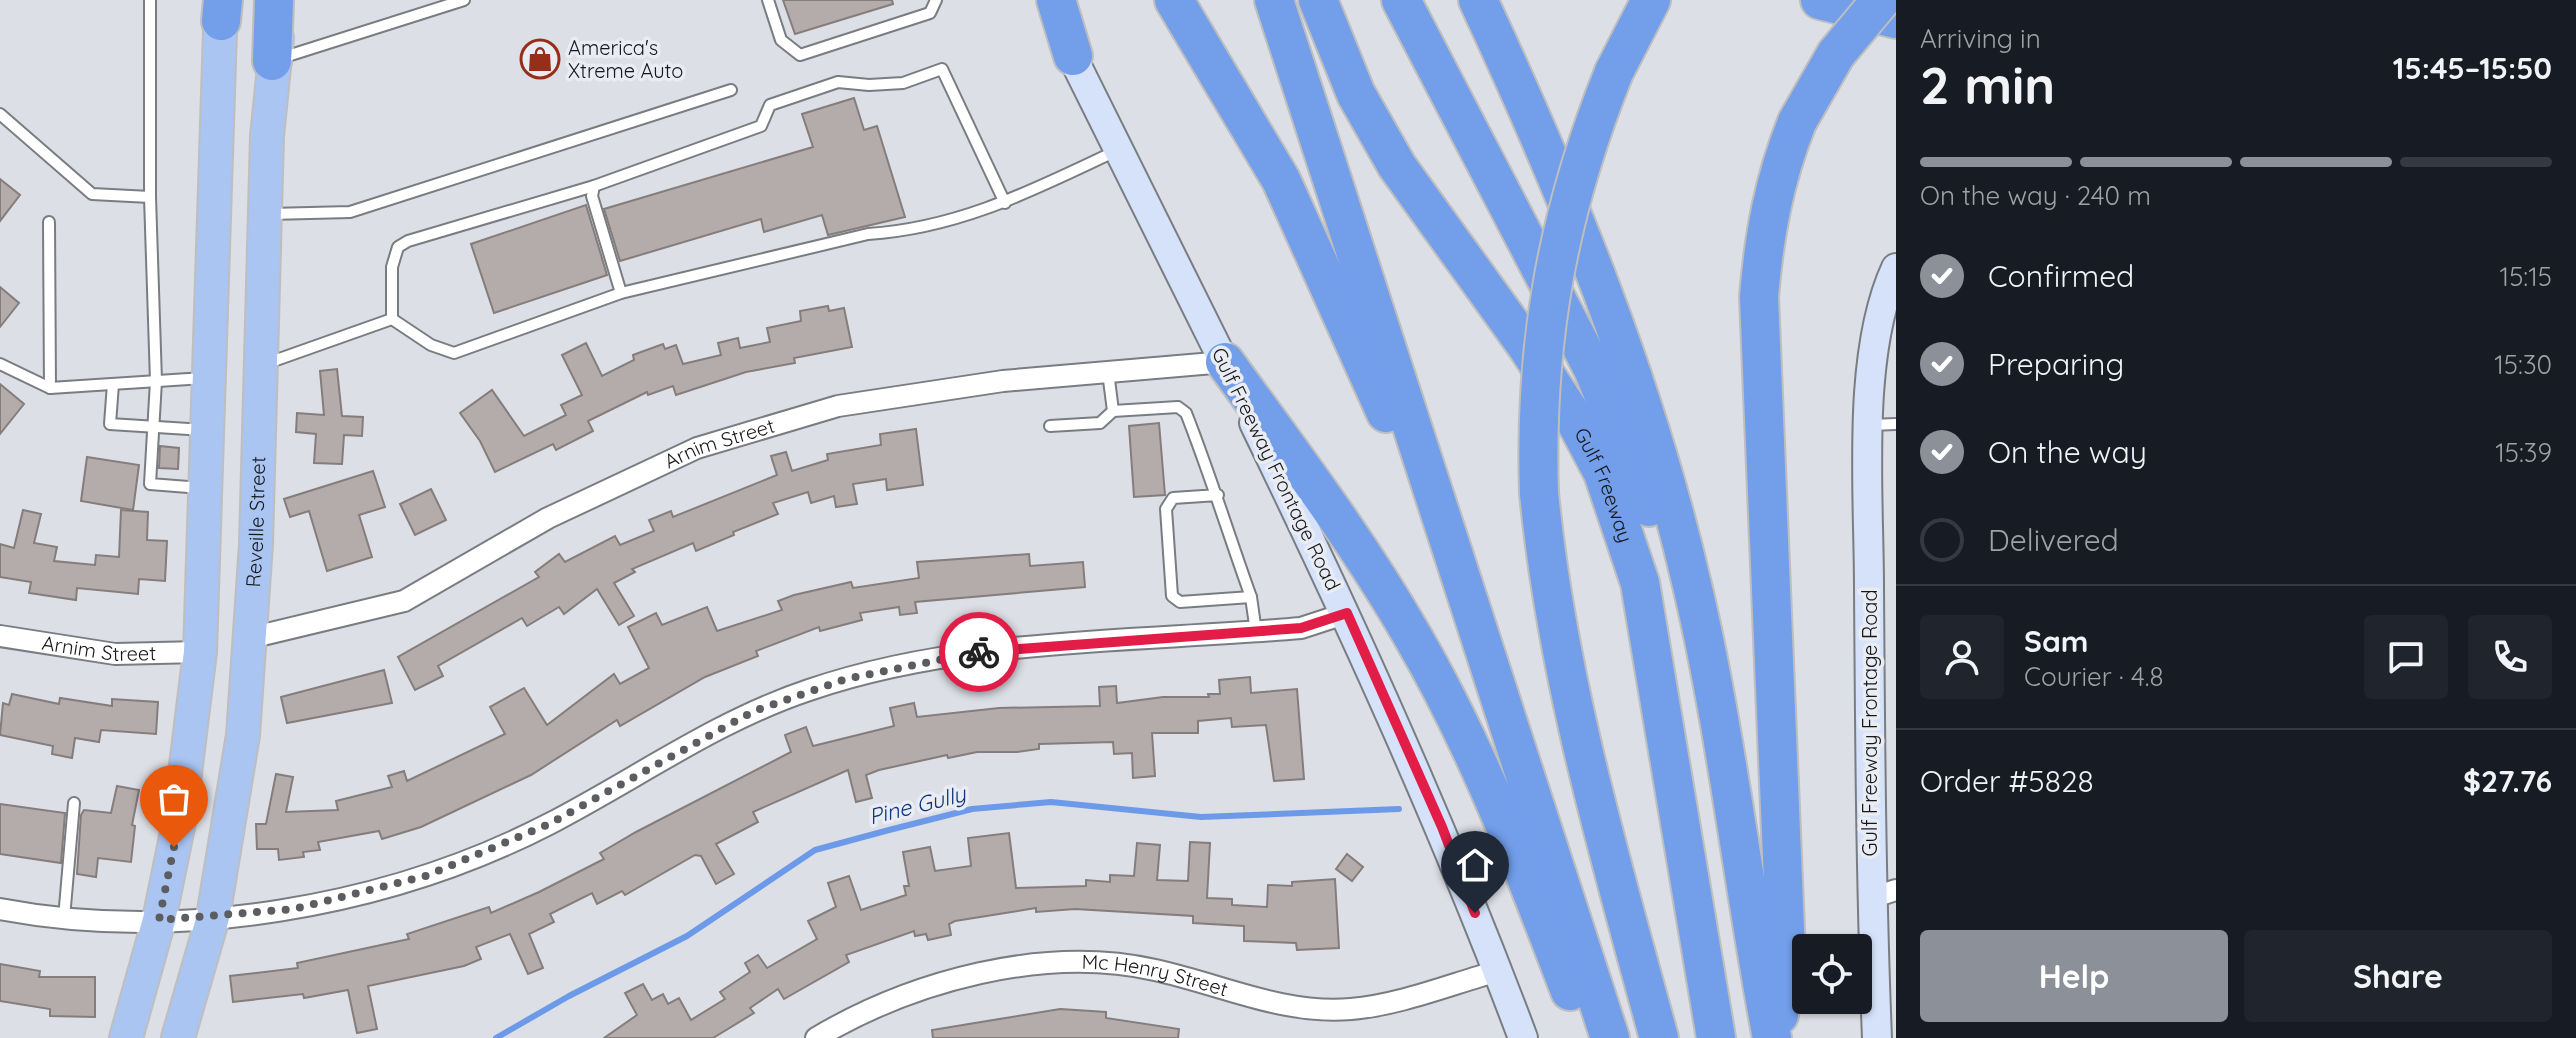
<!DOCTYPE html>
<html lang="en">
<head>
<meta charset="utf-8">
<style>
  :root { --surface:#171b24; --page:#20242c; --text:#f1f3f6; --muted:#9ea1a6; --line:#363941; --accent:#8c9099 }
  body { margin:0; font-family:Quicksand,sans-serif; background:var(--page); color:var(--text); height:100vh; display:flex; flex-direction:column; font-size:30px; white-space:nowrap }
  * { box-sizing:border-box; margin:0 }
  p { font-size:26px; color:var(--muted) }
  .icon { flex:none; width:44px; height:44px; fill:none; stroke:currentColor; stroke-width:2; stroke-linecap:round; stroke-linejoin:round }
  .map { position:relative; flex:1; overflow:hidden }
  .drawer { display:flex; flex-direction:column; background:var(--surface); width:680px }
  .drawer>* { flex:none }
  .tools { position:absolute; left:1792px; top:934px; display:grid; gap:16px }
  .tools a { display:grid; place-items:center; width:80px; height:80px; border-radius:8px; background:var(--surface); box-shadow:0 2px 6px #0004; font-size:40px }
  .pin { position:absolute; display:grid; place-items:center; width:68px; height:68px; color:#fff; margin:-82px -34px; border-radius:50% 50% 50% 0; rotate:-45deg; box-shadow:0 0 8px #0007 }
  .pin .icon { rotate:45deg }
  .courier { position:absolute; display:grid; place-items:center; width:80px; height:80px; margin:-40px; border:6px solid #e11d48; border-radius:50%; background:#fff; color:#222; box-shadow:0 2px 10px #0007 }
  .headline em { font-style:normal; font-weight:700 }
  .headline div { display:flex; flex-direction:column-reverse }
  .headline { display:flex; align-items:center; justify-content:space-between; height:136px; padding:0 24px }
  h1 { font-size:52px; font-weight:700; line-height:60px }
  .bar { display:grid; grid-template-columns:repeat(4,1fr); gap:12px 8px; align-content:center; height:96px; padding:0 24px }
  .bar i { height:10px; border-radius:6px; background:var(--line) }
  .bar .selected { background:var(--accent) }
  .bar p { grid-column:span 4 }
  .line { display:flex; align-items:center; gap:20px; padding:0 24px; border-top:2px solid var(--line) }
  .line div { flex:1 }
  .round { display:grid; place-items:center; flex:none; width:84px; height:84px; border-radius:8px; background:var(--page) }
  ol { padding:0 24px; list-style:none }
  li { display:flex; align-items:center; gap:24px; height:88px }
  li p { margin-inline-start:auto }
  li .icon { padding:8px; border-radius:50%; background:var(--accent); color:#fff; stroke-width:4 }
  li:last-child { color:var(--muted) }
  li i { width:44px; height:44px; border:4px solid var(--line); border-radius:50% }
  .button { display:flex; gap:16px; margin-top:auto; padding:16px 24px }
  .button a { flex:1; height:92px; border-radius:8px; background:var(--accent); color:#fff; font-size:32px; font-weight:700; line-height:92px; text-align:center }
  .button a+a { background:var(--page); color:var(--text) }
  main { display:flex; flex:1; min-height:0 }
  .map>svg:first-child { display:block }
</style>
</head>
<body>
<main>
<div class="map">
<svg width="1896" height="1038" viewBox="0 0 1896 1038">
  <rect width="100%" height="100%" fill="#dcdfe5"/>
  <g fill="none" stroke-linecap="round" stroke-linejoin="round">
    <!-- stream -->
    <path stroke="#6c9ae9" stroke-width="6" d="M496,1038L569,996L687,936L815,850L889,830L972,809L1051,802L1201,817L1399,809"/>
  </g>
  <!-- building -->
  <g fill="#b4acab" stroke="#847d7b" stroke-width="2">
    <path d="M783,0H892L893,4L795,34Z"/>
    <path d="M854,98L864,130L877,126L905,217L828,235L822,215L764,232L761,219L620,261L604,209L813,147L802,114Z"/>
    <path d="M0,179L20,195L0,221Z"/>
    <path d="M586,205L607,275L494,313L471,244Z"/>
    <path d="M0,287L19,303L0,327Z"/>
    <path d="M828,306L829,311L844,308L852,347L794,358L795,363L746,372L676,395L673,386L648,395L647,392L588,421L593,431L556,450L553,444L495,472L480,441L460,413L492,390L524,436L566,415L561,405L582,395L562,355L586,343L602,376L634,360L633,355L663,344L665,349L676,345L683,364L721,355L718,343L738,338L740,348L770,342L767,328L801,321L800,311Z"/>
    <path d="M337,369L342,416L363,417L362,436L344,435L342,464L314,463L316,434L296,432L297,413L324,415L320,371Z"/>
    <path d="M0,384L24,404L0,434Z"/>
    <path d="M1159,423L1165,495L1134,497L1129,426Z"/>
    <path d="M916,429L923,485L887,490L886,479L853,484L857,504L836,507L834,496L811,503L808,492L773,503L778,514L733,532L734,535L696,551L693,543L632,569L635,572L614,583L634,616L619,625L597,589L564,614L559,607L527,626L522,618L438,666L443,676L415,690L398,657L539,577L535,572L559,554L565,562L615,536L620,545L654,531L649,520L671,511L673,517L777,475L771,456L786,452L792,471L828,460L827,454L881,445L880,434Z"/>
    <path d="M160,446L179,448L178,469L159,468Z"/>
    <path d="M87,457L139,465L133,510L81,501Z"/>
    <path d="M373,471L385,507L359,515L372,557L327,571L309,511L290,517L284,499Z"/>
    <path d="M431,489L446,520L415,535L400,504Z"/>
    <path d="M23,510L41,514L34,543L57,547L54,561L95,565L96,555L119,557L121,510L148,512L147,540L167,541L165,581L139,579L138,594L77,588L76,600L29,593L31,582L0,577V544L14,548Z"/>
    <path d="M1029,554L1030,566L1083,562L1085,587L915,602L917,613L900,615L899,607L860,613L862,620L820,631L819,627L756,651L758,656L705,677L620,726L617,720L531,775L421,827L382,839L379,831L318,842L320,850L303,852L304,857L279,860L278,849H257L256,824H266L276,774L293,777L286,812L338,810L336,801L392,787L388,776L404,771L407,781L505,734L490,707L524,688L547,725L614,674L620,684L649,668L628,627L656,613L662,625L707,607L717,631L782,610L778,601L794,595L851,582L853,588L919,578L917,562Z"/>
    <path d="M384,670L392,703L287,723L281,697Z"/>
    <path d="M1250,677L1251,693L1297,689L1304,779L1274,781L1266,725L1232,727L1231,718L1198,721V733H1152L1155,776L1133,778L1132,753L1114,754L1113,742L1039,744V749L1017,752H977L948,758L947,755L879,770L866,775L872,798L856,802L848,770L753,812L758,822L716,844L734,874L716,884L701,856L695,855L625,895L622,891L597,904L592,893L550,914L554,922L529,934L543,968L528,974L510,934L476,947L481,959L464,966L368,986L377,1029L357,1033L348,990L304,998L303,994L233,1002L230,976L298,968L297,963L409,939L407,934L489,907L491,913L539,892L604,859L600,853L636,832L791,752L785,735L806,727L813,746L894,726L890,708L914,703L917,717L999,708L1100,706L1099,687L1116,686L1117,703L1163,697H1209L1208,694H1220L1219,680Z"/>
    <path d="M12,694L59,704L60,698L112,706V699L158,702L156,734L101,730L99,742L75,738L72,758L52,754L53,746L0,735L3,703L9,705Z"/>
    <path d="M117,786L139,790L132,825L135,826L131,862L98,858L96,877L77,874L81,815L84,810L111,813Z"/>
    <path d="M0,804L65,813L61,863L0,854Z"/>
    <path d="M1009,833L1016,888L1086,886V880L1110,882V875L1134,876L1137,843L1160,845L1157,880L1188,881L1190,842L1210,843L1207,898L1232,899V905L1267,907L1268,885L1292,886V882L1335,879L1339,948L1297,950L1296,943L1244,941V926L1193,923V916L1075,909L1036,912V908L955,921L949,924L951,935L928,940L926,934L915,936L914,931L846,955L849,962L784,999L778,989L750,1008L754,1013L713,1038H604L637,1015L625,993L643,984L652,1000L663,994L668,1004L679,998L691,1020L725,999L720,992L750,972L745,963L758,955L767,968L817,939L808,921L836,907L828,883L849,876L861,910L906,895L904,886H909L903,852L930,847L935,871L971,866L968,838Z"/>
    <path d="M1347,854L1363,867L1352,881L1336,869Z"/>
    <path d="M0,964L40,971L39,977H95V1017L50,1016V1009L0,1001Z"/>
    <path d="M1060,1009L1106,1012V1018L1179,1029L1178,1038H933L932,1030Z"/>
  </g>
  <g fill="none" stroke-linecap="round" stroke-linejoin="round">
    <!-- service casing -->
    <g stroke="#797d82" stroke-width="14">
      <g id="service">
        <path d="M768,0L781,40L800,55L930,13L936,0"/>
        <path d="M278,59L464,0"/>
        <path d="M0,114L92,194L150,197V0"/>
        <path d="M150,197L156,381L150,484L201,488"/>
        <path d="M270,214L350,212L731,90"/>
        <path d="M49,222L50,388"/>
        <path d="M621,293L592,196L594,186L761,126L770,105L838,82L869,85L903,83L942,69L1005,203"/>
        <path d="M392,319L431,345L454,353L621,293L868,234C961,228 1035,189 1118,150"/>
        <path d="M392,319V267L398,247L408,241L594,186"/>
        <path d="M0,364L50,388L204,378"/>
        <path d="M265,364L392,319"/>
        <path d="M1108,372L1113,411L1178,407L1186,413C1210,474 1229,536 1251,597L1180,602L1172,596L1166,509L1173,498L1218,495"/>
        <path d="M113,384L110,424L204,430"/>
        <path d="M1870,425L1896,424"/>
        <path d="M1050,426L1100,423L1113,411"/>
        <path d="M1251,597L1256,632"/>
        <path d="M64,918L74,803"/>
      </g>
    </g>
    <!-- minor casing -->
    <g stroke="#797d82" stroke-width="24">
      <g id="minor">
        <path id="s1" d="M0,636L115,654L200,652"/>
        <path id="s2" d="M250,638L404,601L548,518L697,448L838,406L1003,381L1225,362"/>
        <path d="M1871,898L1896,890"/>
        <path d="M0,909C179,943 388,907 549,824C636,779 716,721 809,690C963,637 1139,642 1301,628L1347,613"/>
        <path id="s3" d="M816,1038C912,981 1043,945 1155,970C1220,984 1283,1015 1351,1009C1400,1005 1451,984 1498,971"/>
      </g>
    </g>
    <!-- secondary casing -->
    <g stroke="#797d82" stroke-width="32">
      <g id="secondary">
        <path d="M1064,40L1232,378"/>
        <path d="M1254,423C1352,625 1444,827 1523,1038"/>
        <path d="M1877,1038C1871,888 1870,738 1869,587C1869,493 1856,354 1896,268"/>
      </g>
    </g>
    <!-- primary casing -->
    <g stroke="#bebebf" stroke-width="36">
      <g id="primary">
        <path d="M126,1038L159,920L179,822L200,652L221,0"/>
        <path id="s4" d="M178,1038L213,917L243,735L256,544L267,136L277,38"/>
      </g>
    </g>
    <!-- motorway casing -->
    <g stroke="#bebebf" stroke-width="42">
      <g id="motorway">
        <path d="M1056,0L1073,56"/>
        <path d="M1174,0L1281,180L1386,413"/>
        <path d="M1274,0L1610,1038"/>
        <path id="s5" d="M1318,0L1356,94L1397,166L1528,348L1575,420L1603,473L1640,583L1716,1038"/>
        <path d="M1401,0L1593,369L1649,507"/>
        <path d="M1478,0C1566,189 1645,381 1692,585C1727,734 1743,887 1772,1038"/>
        <path d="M1820,0L1896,19"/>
        <path d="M221,21L223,0"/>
        <path d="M272,61L274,0"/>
        <path d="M1614,72L1651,0"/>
        <path d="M1225,362C1290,452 1358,541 1413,637C1478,749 1524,870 1570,991"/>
        <path d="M1539,493C1557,679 1610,858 1659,1038"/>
        <path d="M1779,1015L1786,954L1759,297C1764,235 1774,180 1797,122"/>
      </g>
    </g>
    <!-- service -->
    <use href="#service" stroke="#fff" stroke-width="10"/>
    <!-- minor -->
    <use href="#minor" stroke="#fff" stroke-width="20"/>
    <!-- secondary -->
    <use href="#secondary" stroke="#d5e2f9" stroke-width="28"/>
    <!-- primary -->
    <use href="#primary" stroke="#aac5f2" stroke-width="32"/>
    <!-- motorway -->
    <use href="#motorway" stroke="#729eea" stroke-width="38"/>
    <!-- motorway-bridge casing -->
    <g stroke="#bebebf" stroke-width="42" stroke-linecap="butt">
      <g id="motorway-bridge">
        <path d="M1797,122L1836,54L1881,0"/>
        <path d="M1539,493C1534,342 1558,212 1614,72"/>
      </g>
    </g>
    <!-- motorway-bridge -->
    <use href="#motorway-bridge" stroke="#729eea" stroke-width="38"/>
  </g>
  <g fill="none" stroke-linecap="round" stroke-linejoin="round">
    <!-- done -->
    <path stroke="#5b5d60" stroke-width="8" stroke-dasharray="0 14.4" d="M174,847L159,920L294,909L426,876L549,824L754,711L846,679L979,652"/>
    <!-- route -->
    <path stroke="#e11d48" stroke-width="10" d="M979,652L1301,628L1347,613L1442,827L1475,913"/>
  </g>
  <!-- icons -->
  <defs>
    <g id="shop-ring" transform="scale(2)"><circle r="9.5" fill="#e9ecf3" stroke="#972e1a" stroke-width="1.5"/><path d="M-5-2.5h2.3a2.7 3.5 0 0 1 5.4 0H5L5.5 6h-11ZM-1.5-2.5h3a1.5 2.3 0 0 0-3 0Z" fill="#972e1a"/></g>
  </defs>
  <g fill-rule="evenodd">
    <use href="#shop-ring" x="540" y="59"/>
  </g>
  <g text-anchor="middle" stroke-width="7" stroke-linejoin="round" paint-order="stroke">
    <!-- poi labels -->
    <g font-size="20" fill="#161719" stroke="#e9ecf3" text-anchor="start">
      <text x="568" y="55">America's<tspan x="568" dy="23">Xtreme Auto</tspan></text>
    </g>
    <!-- street labels -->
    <g font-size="20" fill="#161719" stroke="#e9ecf3">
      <text dy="7" stroke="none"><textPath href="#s2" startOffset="512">Arnim Street</textPath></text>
      <text transform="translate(1276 469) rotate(64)" y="7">Gulf Freeway Frontage Road</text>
      <text dy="7" stroke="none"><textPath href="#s5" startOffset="566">Gulf Freeway</textPath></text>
      <text dy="7" stroke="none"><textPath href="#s4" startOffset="524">Reveille Street</textPath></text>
      <text dy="7" stroke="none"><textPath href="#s1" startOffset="100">Arnim Street</textPath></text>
      <text transform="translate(1870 723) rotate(-90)" y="7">Gulf Freeway Frontage Road</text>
      <text dy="7" stroke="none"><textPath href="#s3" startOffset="354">Mc Henry Street</textPath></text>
    </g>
    <!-- water labels -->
    <g font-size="22" font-style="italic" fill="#0d357a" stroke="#e9ecf3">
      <text transform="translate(917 805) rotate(-14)" y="8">Pine Gully</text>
    </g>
  </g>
</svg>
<div class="tools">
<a><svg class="icon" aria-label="locate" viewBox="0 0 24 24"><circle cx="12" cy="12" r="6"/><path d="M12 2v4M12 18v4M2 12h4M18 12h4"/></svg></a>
</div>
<div class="pin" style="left:174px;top:847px;background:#ea580c"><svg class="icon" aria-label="bag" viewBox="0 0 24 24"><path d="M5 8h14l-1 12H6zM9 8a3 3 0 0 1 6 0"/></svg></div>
<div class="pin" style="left:1475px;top:913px;background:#1f2937"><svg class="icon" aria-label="home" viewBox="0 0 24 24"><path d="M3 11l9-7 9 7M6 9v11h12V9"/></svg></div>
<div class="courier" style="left:979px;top:652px"><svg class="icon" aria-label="bike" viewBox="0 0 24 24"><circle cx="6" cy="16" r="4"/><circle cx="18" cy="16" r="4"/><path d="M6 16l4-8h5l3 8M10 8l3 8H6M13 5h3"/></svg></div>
</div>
<section class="drawer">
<div class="headline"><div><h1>2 min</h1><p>Arriving in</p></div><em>15:45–15:50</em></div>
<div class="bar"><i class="selected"></i><i class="selected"></i><i class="selected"></i><i></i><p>On the way · 240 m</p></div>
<ol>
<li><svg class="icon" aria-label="check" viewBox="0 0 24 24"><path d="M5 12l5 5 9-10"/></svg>Confirmed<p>15:15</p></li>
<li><svg class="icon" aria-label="check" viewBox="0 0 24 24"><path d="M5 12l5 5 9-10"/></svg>Preparing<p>15:30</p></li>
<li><svg class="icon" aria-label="check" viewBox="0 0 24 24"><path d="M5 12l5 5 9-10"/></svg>On the way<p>15:39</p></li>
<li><i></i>Delivered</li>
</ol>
<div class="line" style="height:144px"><a class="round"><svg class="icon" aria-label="person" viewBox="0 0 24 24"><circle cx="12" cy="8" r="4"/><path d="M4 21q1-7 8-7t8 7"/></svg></a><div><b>Sam</b><p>Courier · 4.8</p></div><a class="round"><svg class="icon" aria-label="chat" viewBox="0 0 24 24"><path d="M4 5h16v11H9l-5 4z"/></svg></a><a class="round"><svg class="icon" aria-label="phone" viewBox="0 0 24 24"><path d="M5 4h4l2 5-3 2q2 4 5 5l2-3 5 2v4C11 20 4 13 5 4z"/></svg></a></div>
<div class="line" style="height:104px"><div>Order #5828</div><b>$27.76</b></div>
<div class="button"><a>Help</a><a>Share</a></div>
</section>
</main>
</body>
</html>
